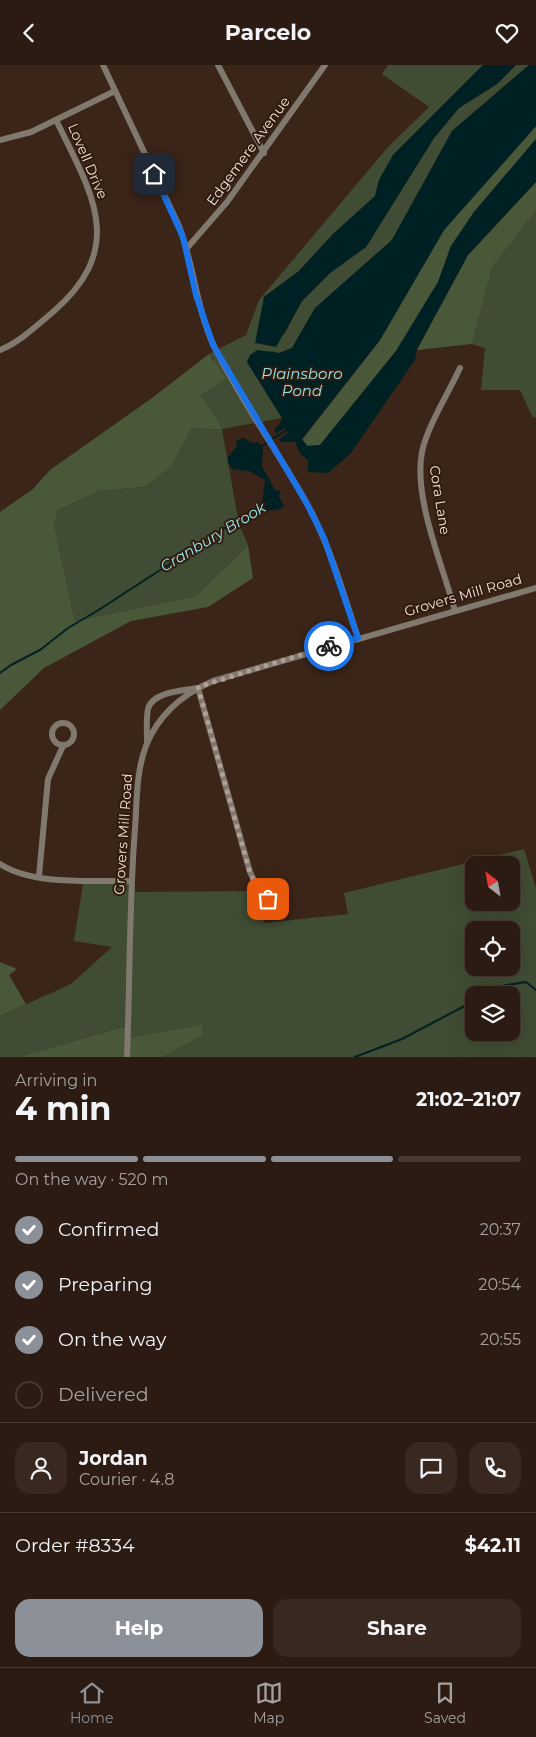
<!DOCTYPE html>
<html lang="en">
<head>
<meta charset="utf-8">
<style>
  :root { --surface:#2c1b12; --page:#382820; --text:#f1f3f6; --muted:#a6a19f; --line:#483932; --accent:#8c9099 }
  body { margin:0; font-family:Montserrat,sans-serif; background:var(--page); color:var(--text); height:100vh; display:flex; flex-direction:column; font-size:19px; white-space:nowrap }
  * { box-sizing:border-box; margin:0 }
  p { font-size:16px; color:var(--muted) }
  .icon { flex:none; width:28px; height:28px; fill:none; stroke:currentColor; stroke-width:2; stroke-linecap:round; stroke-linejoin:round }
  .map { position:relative; height:992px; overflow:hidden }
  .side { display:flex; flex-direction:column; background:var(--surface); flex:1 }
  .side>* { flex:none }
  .needle { width:32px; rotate:329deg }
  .tools { position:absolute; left:465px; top:791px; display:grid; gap:10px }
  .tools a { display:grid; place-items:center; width:55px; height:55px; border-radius:10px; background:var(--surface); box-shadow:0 5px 20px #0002,0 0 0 1px var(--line); font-size:25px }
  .pin { position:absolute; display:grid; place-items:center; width:42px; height:42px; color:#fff; margin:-21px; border-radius:10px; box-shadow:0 2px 8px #0006 }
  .courier { position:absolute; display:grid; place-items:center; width:50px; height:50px; margin:-25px; border:4px solid #1a73e8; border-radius:50%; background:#fff; color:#222; box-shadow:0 1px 6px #0007 }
  .overview em { font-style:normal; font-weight:700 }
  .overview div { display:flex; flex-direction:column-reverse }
  .overview { display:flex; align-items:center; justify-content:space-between; height:85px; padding:0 15px }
  h1 { font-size:32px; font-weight:700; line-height:38px }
  .bar { display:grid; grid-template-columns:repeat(4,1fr); gap:8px 5px; align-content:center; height:60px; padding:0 15px }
  .bar i { height:6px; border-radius:4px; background:var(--line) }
  .bar .on { background:var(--accent) }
  .bar p { grid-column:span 4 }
  .line { display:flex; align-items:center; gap:12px; padding:0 15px; border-top:1px solid var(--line) }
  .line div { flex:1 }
  .round { display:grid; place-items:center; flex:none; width:52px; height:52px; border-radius:15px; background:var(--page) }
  ol { padding:0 15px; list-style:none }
  li { display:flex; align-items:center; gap:15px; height:55px }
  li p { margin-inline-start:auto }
  li .icon { padding:5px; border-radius:50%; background:var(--accent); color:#fff; stroke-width:4 }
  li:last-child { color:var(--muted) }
  li i { width:28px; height:28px; border:2px solid var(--line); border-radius:50% }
  .button { display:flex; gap:10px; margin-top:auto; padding:10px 15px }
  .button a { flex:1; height:58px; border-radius:15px; background:var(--accent); color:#fff; font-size:20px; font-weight:700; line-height:58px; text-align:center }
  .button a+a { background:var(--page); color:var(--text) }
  header { display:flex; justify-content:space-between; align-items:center; height:65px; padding:0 15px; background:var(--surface); font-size:22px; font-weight:700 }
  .dock { display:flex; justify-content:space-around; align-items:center; height:70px; border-top:1px solid var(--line); background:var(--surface); font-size:14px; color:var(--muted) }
  .dock a { display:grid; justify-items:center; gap:2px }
  .dock .on { color:var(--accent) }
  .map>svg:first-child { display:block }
</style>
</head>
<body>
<header><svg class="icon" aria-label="back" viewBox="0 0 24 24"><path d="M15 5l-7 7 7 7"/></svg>Parcelo<svg class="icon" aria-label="heart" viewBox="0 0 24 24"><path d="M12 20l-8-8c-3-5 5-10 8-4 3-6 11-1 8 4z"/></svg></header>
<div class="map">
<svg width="536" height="992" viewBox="0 0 536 992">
  <rect width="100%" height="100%" fill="#3b2418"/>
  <!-- green -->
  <g fill="#404c33" fill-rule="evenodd">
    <path d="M388,0H483L393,90L379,115L375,131L332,170L299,206L264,232L284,270L302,236L330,208L366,182L434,73L459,43L497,19L516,0H529L452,66L392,175L315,243L292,283L279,288L271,286L247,297L282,353L222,364L239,459L248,480L196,531L75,556L54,460L58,445L99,426L145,422L172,401L191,362L214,294L209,289L246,270L259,235L388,82L429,42L382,9Z"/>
    <path d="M536,145V352L533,353L520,325H481L485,283L472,279L492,203Z"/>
    <path d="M524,784L536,823V992H163L202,971L129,973L128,960L19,992H0V951L71,919L112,882L74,876L83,819H135V827L256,826L264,858L348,849L344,828ZM474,800H511V838H474ZM474,865H511V902H474ZM474,930H511V968H474Z"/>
  </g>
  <!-- forest -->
  <g fill="#4a583a">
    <path d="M536,61V74L474,147L451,181L438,217L396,286L320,380L308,381L302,375L380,275L444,165Z"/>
    <path d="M536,117V145L492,203L472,279L417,285L468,190Z"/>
    <path d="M209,289L226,313L201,330L222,364L191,363L172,401L145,422L99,426L58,445L54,460L75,556L196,531L248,480L253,513L208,542L131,556L44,603L0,645V447L33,424L50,405L152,333Z"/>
    <path d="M0,897L17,904L9,910L26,939L0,951Z"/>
    <path d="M129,960V973L202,960V971L163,992H19Z"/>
  </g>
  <!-- water -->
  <g fill="#002124">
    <path d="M483,0H516L497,19L459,43L434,73L366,182L330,208L302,236L276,282L255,278L264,232L299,206L332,170L375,131L379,115L393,90Z"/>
    <path d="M529,0H536V61L444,165L380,275L302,374L307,381L320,380L396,286L438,217L451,181L474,147L536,74V117L468,190L417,284L415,295L350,389L328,408L308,407V395L301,390L295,377H281L279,374L288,368L285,363L276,368L274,364L280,359L282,353L247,297L250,290L257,285L279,288L292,283L315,243L392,175L452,66Z"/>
    <path d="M243,373L254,378L258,377L263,384L262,401L275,425L281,426L279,431L284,441L281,444L265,446L262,439L265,415L249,406L232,404L228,398V392L237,381L236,376Z"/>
  </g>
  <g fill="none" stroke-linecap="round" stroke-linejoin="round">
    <!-- stream -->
    <g stroke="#002124" stroke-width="2">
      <path d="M272,374L287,365"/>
      <path d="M259,383L268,377"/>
      <path d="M0,608L11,600L40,585L68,563L97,546L262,439"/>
      <path d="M486,930L501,921L526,917L536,925"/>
      <path d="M355,992L402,974L474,936"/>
    </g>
    <!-- minor -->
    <g stroke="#81796e" stroke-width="6">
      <path d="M103,0L179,161C194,200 196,243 214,281C242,339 282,391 312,448C332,488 344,530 358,573"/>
      <path d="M218,0L264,88"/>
      <path d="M0,75L31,67L115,26"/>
      <path d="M187,183L227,137L325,0"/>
      <path d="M0,285C20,277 36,261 53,247C128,182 92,129 56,55"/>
      <path d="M455,546C443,501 413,433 422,387C427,362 449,327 460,303"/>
      <circle cx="63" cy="669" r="11"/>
      <path d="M147,676C147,666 146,654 148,644C152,627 184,625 198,623L250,807L261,830L268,834"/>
      <path d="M0,799C34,821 92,815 131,816"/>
      <path d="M39,811L48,714L63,681"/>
      <path d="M127,992C130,916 129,839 135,764C137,736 136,707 146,681C158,650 183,629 213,616L536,523"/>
    </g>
  </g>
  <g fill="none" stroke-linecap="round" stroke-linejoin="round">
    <!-- done -->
    <path stroke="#b19e95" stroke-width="5" stroke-dasharray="0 9" d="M268,834L261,830L250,808L198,622L329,581"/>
    <!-- route -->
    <path stroke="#1a73e8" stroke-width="6" d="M154,109L183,172L196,230L213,280L306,437L324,473L358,573L329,581"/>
  </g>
  <g text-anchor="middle" stroke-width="4" stroke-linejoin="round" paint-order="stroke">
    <!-- street labels -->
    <g font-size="14" fill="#f0e0d8" stroke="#311b0f">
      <text transform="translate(248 86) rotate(-54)" y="5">Edgemere Avenue</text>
      <text transform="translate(88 96) rotate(67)" y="5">Lovell Drive</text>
      <text transform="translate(440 435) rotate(81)" y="5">Cora Lane</text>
      <text transform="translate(463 530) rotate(-16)" y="5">Grovers Mill Road</text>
      <text transform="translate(123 769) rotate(-86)" y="5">Grovers Mill Road</text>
    </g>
    <!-- water labels -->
    <g font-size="15" font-style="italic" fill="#93e5eb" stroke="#311b0f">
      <text x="302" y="314">Plainsboro<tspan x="302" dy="17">Pond</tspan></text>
      <text transform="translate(213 472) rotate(-31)" y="5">Cranbury Brook</text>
    </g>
  </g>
</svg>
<div class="tools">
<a><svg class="needle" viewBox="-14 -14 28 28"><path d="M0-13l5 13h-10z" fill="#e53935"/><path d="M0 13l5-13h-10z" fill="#a6a19f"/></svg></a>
<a><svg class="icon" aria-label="locate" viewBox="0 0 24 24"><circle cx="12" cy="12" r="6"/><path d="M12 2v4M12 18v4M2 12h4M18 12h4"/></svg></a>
<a><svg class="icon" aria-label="layers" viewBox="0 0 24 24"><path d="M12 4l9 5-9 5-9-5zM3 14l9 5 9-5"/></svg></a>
</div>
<div class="pin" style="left:268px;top:834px;background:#ea580c"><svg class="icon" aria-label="bag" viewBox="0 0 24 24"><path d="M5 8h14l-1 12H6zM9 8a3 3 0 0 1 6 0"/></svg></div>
<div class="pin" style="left:154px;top:109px;background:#1f2937"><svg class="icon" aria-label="home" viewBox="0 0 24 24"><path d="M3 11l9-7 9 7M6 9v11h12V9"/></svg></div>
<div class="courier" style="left:329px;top:581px"><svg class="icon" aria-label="bike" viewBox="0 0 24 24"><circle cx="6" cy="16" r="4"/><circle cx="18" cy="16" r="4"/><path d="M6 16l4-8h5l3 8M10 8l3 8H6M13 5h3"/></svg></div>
</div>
<section class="side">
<div class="overview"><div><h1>4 min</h1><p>Arriving in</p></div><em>21:02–21:07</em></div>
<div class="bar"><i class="on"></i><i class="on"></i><i class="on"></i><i></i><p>On the way · 520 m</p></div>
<ol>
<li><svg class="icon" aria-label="check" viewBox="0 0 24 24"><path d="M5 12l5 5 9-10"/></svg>Confirmed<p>20:37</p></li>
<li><svg class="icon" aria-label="check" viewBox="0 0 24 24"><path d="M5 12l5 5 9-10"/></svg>Preparing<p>20:54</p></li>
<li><svg class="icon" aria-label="check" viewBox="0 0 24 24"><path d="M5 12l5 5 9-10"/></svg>On the way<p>20:55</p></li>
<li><i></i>Delivered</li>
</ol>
<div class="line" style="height:90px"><a class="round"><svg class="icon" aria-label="person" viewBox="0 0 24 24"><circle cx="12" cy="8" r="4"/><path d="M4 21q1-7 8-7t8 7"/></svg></a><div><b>Jordan</b><p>Courier · 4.8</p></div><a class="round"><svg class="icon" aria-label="chat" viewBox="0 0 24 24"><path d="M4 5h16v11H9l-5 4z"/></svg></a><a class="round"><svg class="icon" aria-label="phone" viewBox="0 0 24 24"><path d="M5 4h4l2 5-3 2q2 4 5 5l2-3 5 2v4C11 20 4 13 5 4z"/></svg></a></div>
<div class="line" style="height:65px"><div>Order #8334</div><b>$42.11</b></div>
<div class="button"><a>Help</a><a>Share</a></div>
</section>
<nav class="dock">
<a class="on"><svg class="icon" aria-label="home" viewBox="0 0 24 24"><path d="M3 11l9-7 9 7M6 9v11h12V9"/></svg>Home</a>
<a><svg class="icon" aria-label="map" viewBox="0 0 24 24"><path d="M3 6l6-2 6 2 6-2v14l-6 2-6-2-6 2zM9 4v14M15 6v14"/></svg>Map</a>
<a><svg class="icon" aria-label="saved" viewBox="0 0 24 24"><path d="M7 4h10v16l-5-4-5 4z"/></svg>Saved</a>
</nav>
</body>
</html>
